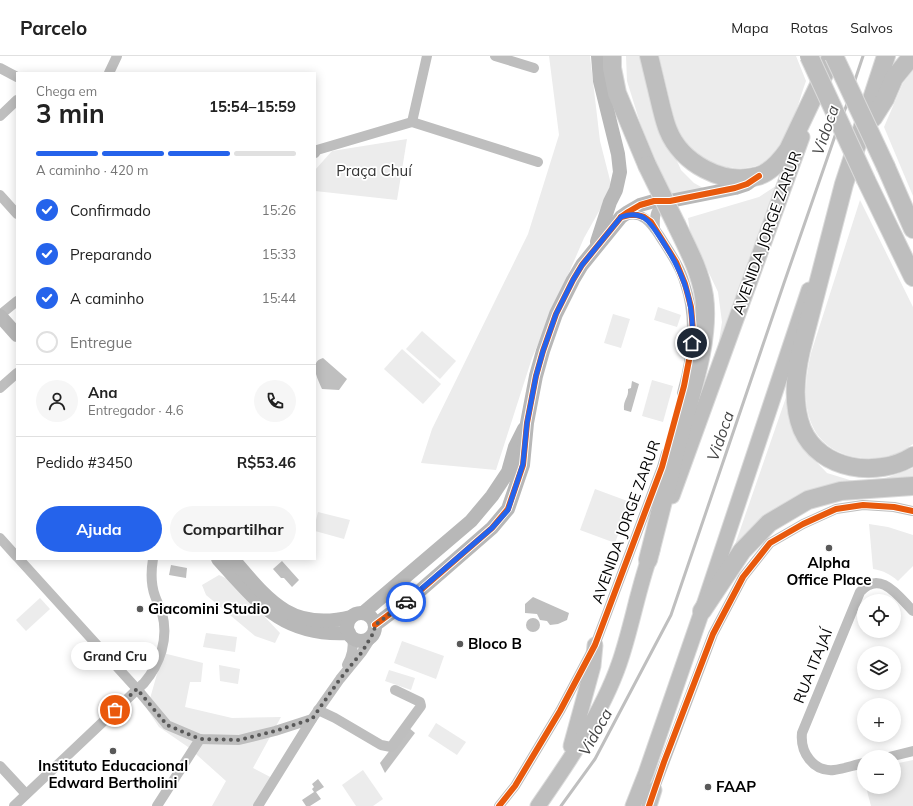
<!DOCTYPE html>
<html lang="pt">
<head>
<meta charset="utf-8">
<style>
  :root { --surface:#fff; --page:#f6f6f6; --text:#222; --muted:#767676; --line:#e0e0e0; --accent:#2563eb }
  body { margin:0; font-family:Mulish,sans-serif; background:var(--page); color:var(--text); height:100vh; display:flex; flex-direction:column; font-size:15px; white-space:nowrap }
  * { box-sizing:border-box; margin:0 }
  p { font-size:13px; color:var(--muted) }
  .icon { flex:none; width:22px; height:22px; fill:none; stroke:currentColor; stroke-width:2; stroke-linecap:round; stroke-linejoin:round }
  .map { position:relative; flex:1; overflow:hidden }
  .side { position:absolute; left:16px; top:16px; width:300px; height:488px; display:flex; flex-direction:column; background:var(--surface); border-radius:0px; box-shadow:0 2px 10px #0003 }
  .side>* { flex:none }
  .buttons { position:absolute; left:857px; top:538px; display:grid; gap:8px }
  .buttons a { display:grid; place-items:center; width:44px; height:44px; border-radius:50%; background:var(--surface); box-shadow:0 2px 10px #0003; font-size:20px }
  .pin { position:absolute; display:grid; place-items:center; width:34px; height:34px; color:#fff; margin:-17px; border:2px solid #fff; border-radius:50%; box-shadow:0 1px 4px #0007 }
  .courier { position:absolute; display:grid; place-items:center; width:40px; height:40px; margin:-20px; border:3px solid #2563eb; border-radius:50%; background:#fff; color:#222; box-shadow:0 1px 5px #0007 }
  .bubble { position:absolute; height:28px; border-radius:14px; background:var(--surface); box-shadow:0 2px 10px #0003; font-size:13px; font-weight:700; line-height:28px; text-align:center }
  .summary em { font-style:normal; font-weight:700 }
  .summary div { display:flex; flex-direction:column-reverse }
  .summary { display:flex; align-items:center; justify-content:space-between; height:68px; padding:0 20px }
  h1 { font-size:26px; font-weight:700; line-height:30px }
  .bar { display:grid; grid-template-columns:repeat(4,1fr); gap:6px 4px; align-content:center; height:48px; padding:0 20px }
  .bar i { height:5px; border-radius:3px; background:var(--line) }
  .bar .current { background:var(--accent) }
  .bar p { grid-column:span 4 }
  .line { display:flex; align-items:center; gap:10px; padding:0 20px; border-top:1px solid var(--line) }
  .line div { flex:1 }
  .round { display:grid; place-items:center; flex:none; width:42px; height:42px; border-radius:21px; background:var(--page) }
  ol { padding:0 20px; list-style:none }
  li { display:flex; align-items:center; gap:12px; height:44px }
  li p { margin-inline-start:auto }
  li .icon { padding:4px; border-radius:50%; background:var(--accent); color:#fff; stroke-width:4 }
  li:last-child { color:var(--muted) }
  li i { width:22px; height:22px; border:2px solid var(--line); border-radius:50% }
  .primary-button { display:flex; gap:8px; margin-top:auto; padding:8px 20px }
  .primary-button a { flex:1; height:46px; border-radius:24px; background:var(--accent); color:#fff; font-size:16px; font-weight:700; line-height:46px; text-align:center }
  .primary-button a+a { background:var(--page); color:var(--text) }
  header { display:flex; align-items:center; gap:24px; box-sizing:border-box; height:56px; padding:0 20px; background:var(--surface); border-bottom:1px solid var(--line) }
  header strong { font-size:19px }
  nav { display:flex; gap:22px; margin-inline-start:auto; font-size:14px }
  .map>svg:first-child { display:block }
</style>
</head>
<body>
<header>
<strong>Parcelo</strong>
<nav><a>Mapa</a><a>Rotas</a><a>Salvos</a></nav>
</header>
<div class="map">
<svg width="913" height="750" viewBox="0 0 913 750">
  <rect width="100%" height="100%" fill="#fff"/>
  <!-- green -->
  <g fill="#ececec">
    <path d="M549,0H590L600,85L612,132L584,182L532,302L496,414L421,407L432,373L528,178L559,79Z"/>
    <path d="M626,0H644L664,75L681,114L694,127L705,133L673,141L646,86L627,25Z"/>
    <path d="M659,0H796L806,25C799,44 791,78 779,94C760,119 723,116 699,99C689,91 682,81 676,70Z"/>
    <path d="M913,14V140L884,71L903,27Z"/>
    <path d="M407,83L397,144L315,135V114L332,95Z"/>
    <path d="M782,126L717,297L722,266L718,236L690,177L688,162L759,141Z"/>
    <path d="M860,144L913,251V388C906,393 899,397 891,399C862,408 825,399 812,369C802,346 806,320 811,297Z"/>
    <path d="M658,251L681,259L677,271L654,264Z"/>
    <path d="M613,258L630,263L621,292L604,287Z"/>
    <path d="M422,275L456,305L440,323L406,293Z"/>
    <path d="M402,293L441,328L423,348L384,313Z"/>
    <path d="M652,324L673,330L663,366L642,360Z"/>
    <path d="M791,327L805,394L827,417L853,425L883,423L913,412V427L827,434L729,506Z"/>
    <path d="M595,433L630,446L615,487L580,474Z"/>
    <path d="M318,456L350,464L344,483L315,475V468Z"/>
    <path d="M869,468L888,471L913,479V510L898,525C890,518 884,515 873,513Z"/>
    <path d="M219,519L230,524L280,577L275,587L255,580L206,539L202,529Z"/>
    <path d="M40,542L50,553L26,575L16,564Z"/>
    <path d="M206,577L237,581L235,596L203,591Z"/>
    <path d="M402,585L444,600L436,623L394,607Z"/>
    <path d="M163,597L203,607L201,626H190L185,651L232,662L281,661L253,712L274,723L255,750H212L226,725L188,691L159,671L147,653Z"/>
    <path d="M219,609L240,613L238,628L220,625Z"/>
    <path d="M389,614L415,622L411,634L385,625Z"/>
    <path d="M436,667L466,686L457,699L428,680Z"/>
    <path d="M913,704V750H871L866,731H894V708Z"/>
    <path d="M363,714L383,743L373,750H356L342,729Z"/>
  </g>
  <!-- water -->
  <g fill="#bfbfbf">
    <path d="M323,302L347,323L339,334L322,333C318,323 308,306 323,302Z"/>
    <path d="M632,325L639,328L631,356L624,354C623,343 629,342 628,333L631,332Z"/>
    <path d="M282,505L299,524L292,531L284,522H281L273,513Z"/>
    <path d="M171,509L187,512L186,522L169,519Z"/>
    <path d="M533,541L569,557L567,564L558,568L550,569L547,565L540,564L537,558L525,557V548Z"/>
    <circle cx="533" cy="569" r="7"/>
    <path d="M408,671L415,677L385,717L380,707Z"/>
    <path d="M318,723L324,731L316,736L321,743L310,750H306L302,744L314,736L312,733L314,731L312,728Z"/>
  </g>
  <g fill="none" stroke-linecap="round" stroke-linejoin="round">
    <!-- stream -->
    <g stroke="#bfbfbf" stroke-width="3">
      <path d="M854,27L863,0"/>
      <path d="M843,59L848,45"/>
      <path d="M561,750L595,703L671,559L784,227L836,77"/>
    </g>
    <!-- primary casing -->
    <g stroke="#dbdbdb" stroke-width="17">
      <g id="primary">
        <path d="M672,440L802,81"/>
        <path d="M571,690L593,610L595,589"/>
        <path d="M538,750C568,707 602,657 619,608C632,571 638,531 652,494"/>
        <path d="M633,750L646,717L702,555L809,234"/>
        <path d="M649,750L654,734"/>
      </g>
    </g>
    <!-- highway casing -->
    <g stroke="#dbdbdb" stroke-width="20">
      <g id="highway">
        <path d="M612,0V12L617,37L647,109"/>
        <path d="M649,0C653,17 657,34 661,50C663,58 665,67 668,74C681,107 723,130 758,120C771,116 781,104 788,94L827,12L831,0"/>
        <path d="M886,0L844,128L801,294C795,320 792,348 802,373C820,415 878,422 913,400"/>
        <path d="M873,62L885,43L894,22L912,0"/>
        <path d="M886,111L913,173"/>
        <path d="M866,124L913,221"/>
        <path d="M648,504C659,461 670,418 681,374C692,334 710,282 704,240C700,215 688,193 677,170"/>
        <path d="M702,555L742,495L769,467L808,444L841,435L913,430"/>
      </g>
    </g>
    <!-- street -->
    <g stroke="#bebebe" stroke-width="10">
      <path d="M495,0L534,12"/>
      <path d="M0,12L17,21"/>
      <path d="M109,17L117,0"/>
      <path d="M0,60L17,44"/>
      <path d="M412,66L538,106"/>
      <path d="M412,66L427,0"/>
      <path d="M315,97L317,94L412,66"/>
      <path d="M0,139L17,158"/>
      <path d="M625,160C642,154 651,167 659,179C669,195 680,210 685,228C697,263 692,302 682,337"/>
      <path d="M655,173C654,160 655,151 668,146"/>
      <path d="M0,259L17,245"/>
      <path d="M0,332L17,317"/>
      <path d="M0,482L17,501"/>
      <path d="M19,503L137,633L167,669L200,683L239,684L275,675L312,663"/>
      <path d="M347,609C352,600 354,592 352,582"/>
      <path d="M318,654L335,662L381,689L391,691L421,650L420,646L395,634"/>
      <path d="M889,701L913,695"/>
      <path d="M864,707C854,709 844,713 834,714C813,716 800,696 802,677L860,536C880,513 898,540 913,555"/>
      <path d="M0,710L26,738"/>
      <path d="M654,734L713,578L743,521L770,487L803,468L836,453L863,449L894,451L913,455"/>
      <path d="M14,750L144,627C160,608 169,583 162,557C160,551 157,546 155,540C151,529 151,515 153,503"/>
      <path d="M157,750L200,683"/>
      <path d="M258,750L312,663L340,623L362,596L371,582"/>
      <path d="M499,750L515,730L560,655L595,589L662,411L666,397"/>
    </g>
    <!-- secondary -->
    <g stroke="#b8b8b8" stroke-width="14">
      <path d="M597,186L610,146L616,134L620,116L618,98L600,25L598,0"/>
      <path d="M0,260L17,279"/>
      <path d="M218,503C258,547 283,581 349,577"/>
      <path d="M233,503C268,544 291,576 351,561"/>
      <path d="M363,557L471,465L492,440L508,416L515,391L524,373"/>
      <circle cx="361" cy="571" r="14"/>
      <path d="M375,569L415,539L492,472L508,453L523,409L527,367L536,320L543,295L556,258L573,224L582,209L621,161L628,156L640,149L654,145H670L735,132L747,128L755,122"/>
    </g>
    <!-- primary -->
    <use href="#primary" stroke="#bebebe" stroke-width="15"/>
    <!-- highway -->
    <use href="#highway" stroke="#bebebe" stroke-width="18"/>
    <!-- highway-bridge casing -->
    <g stroke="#dbdbdb" stroke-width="20" stroke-linecap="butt">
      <g id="highway-bridge">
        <path d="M809,0L866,124"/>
        <path d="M834,0L886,111"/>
        <path d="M647,109L677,170"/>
      </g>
    </g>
    <!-- highway-bridge -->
    <use href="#highway-bridge" stroke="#bebebe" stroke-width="18"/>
    <!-- cycleway casing -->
    <g stroke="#fff" stroke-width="8">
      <g id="cycleway">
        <path d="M375,569L415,539L492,472L508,453L523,409L527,367L536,320L543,295L556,258L573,224L582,209L621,161L628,156L640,149L654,145H670L735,132L747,128L759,120"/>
        <path d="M499,750L515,730L560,655L595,589L662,411L684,330L690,299L693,275L691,251L685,228L676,206L651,166L644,161L637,159H629L621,161"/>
        <path d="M649,750L664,706L713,578L743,521L770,487L803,468L836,453L863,449L894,451L913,455"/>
      </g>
    </g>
    <!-- cycleway -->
    <use href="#cycleway" stroke="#e8590c" stroke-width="6"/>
  </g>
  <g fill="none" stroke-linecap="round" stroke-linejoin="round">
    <!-- done -->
    <path stroke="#595959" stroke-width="4" stroke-dasharray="0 7.2" d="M115,654L137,633L167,669L200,683L239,684L275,675L312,663L340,623L362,596L374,576L375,569L406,546"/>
    <!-- route -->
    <path stroke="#2563eb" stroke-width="5" d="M406,546L492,472L508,454L523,408L527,367L536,320L543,295L556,258L573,224L582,209L621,161C645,153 651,168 663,186C684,218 695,248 692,287"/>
  </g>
  <!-- markers -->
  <g fill="#595959" stroke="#fff" stroke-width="1.5">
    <circle cx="829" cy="492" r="4"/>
    <circle cx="140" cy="553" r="4"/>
    <circle cx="460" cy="588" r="4"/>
    <circle cx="113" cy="695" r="4"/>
    <circle cx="708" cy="731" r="4"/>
  </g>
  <g text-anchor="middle" stroke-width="3.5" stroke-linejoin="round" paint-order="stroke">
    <!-- park labels -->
    <g font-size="15" fill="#333" stroke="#fff">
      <text x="374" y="120">Praça Chuí</text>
    </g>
    <!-- street labels -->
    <g font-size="15" fill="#000" stroke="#fff">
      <text transform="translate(767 177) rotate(-70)" y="5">AVENIDA JORGE ZARUR</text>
      <text transform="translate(626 466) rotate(-70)" y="5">AVENIDA JORGE ZARUR</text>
      <text transform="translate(813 610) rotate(-68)" y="5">RUA ITAJAÍ</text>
    </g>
    <!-- poi labels -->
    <g font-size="15" font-weight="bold" fill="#000" stroke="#fff" text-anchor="start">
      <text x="829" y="512" text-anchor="middle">Alpha<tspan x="829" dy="17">Office Place</tspan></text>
      <text x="148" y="558">Giacomini Studio</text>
      <text x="468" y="593">Bloco B</text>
      <text x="113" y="715" text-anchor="middle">Instituto Educacional<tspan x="113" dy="17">Edward Bertholini</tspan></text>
      <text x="716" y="736">FAAP</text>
    </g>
    <!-- water labels -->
    <g font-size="16" font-style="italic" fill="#444" stroke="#fff">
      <text transform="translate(825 74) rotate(-71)" y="6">Vidoca</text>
      <text transform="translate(720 380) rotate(-71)" y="6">Vidoca</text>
      <text transform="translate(595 676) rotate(-61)" y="6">Vidoca</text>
    </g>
  </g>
</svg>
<div class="buttons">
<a><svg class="icon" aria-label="locate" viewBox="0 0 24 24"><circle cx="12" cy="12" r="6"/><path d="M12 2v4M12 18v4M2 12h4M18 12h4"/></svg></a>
<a><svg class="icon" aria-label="layers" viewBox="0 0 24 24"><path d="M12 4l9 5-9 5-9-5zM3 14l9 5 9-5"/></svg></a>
<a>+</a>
<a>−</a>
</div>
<div class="pin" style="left:115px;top:654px;background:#ea580c"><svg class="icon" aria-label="bag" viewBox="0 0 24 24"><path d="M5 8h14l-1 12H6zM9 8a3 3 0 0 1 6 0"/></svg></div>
<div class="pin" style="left:692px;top:287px;background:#1f2937"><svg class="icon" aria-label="home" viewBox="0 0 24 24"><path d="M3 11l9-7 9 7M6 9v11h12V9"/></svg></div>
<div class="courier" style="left:406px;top:546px"><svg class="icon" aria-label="car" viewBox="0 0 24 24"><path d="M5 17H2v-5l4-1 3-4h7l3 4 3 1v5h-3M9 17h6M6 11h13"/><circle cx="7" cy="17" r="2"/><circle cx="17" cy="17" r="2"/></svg></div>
<div class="bubble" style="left:71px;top:586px;width:88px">Grand Cru</div>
<section class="side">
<div class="summary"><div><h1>3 min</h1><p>Chega em</p></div><em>15:54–15:59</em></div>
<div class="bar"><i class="current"></i><i class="current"></i><i class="current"></i><i></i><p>A caminho · 420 m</p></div>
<ol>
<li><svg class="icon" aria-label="check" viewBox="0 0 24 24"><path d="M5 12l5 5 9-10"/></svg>Confirmado<p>15:26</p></li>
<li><svg class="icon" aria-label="check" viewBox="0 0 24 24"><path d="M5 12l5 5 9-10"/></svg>Preparando<p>15:33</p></li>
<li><svg class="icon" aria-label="check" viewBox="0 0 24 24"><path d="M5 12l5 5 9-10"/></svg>A caminho<p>15:44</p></li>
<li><i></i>Entregue</li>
</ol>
<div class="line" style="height:72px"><a class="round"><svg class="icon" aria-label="person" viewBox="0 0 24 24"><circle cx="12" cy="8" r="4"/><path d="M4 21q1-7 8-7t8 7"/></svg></a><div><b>Ana</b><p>Entregador · 4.6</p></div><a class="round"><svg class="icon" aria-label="phone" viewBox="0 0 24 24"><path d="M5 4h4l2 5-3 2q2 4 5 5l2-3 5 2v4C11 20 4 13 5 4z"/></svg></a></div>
<div class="line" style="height:52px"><div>Pedido #3450</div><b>R$53.46</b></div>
<div class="primary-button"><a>Ajuda</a><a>Compartilhar</a></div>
</section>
</div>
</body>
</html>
